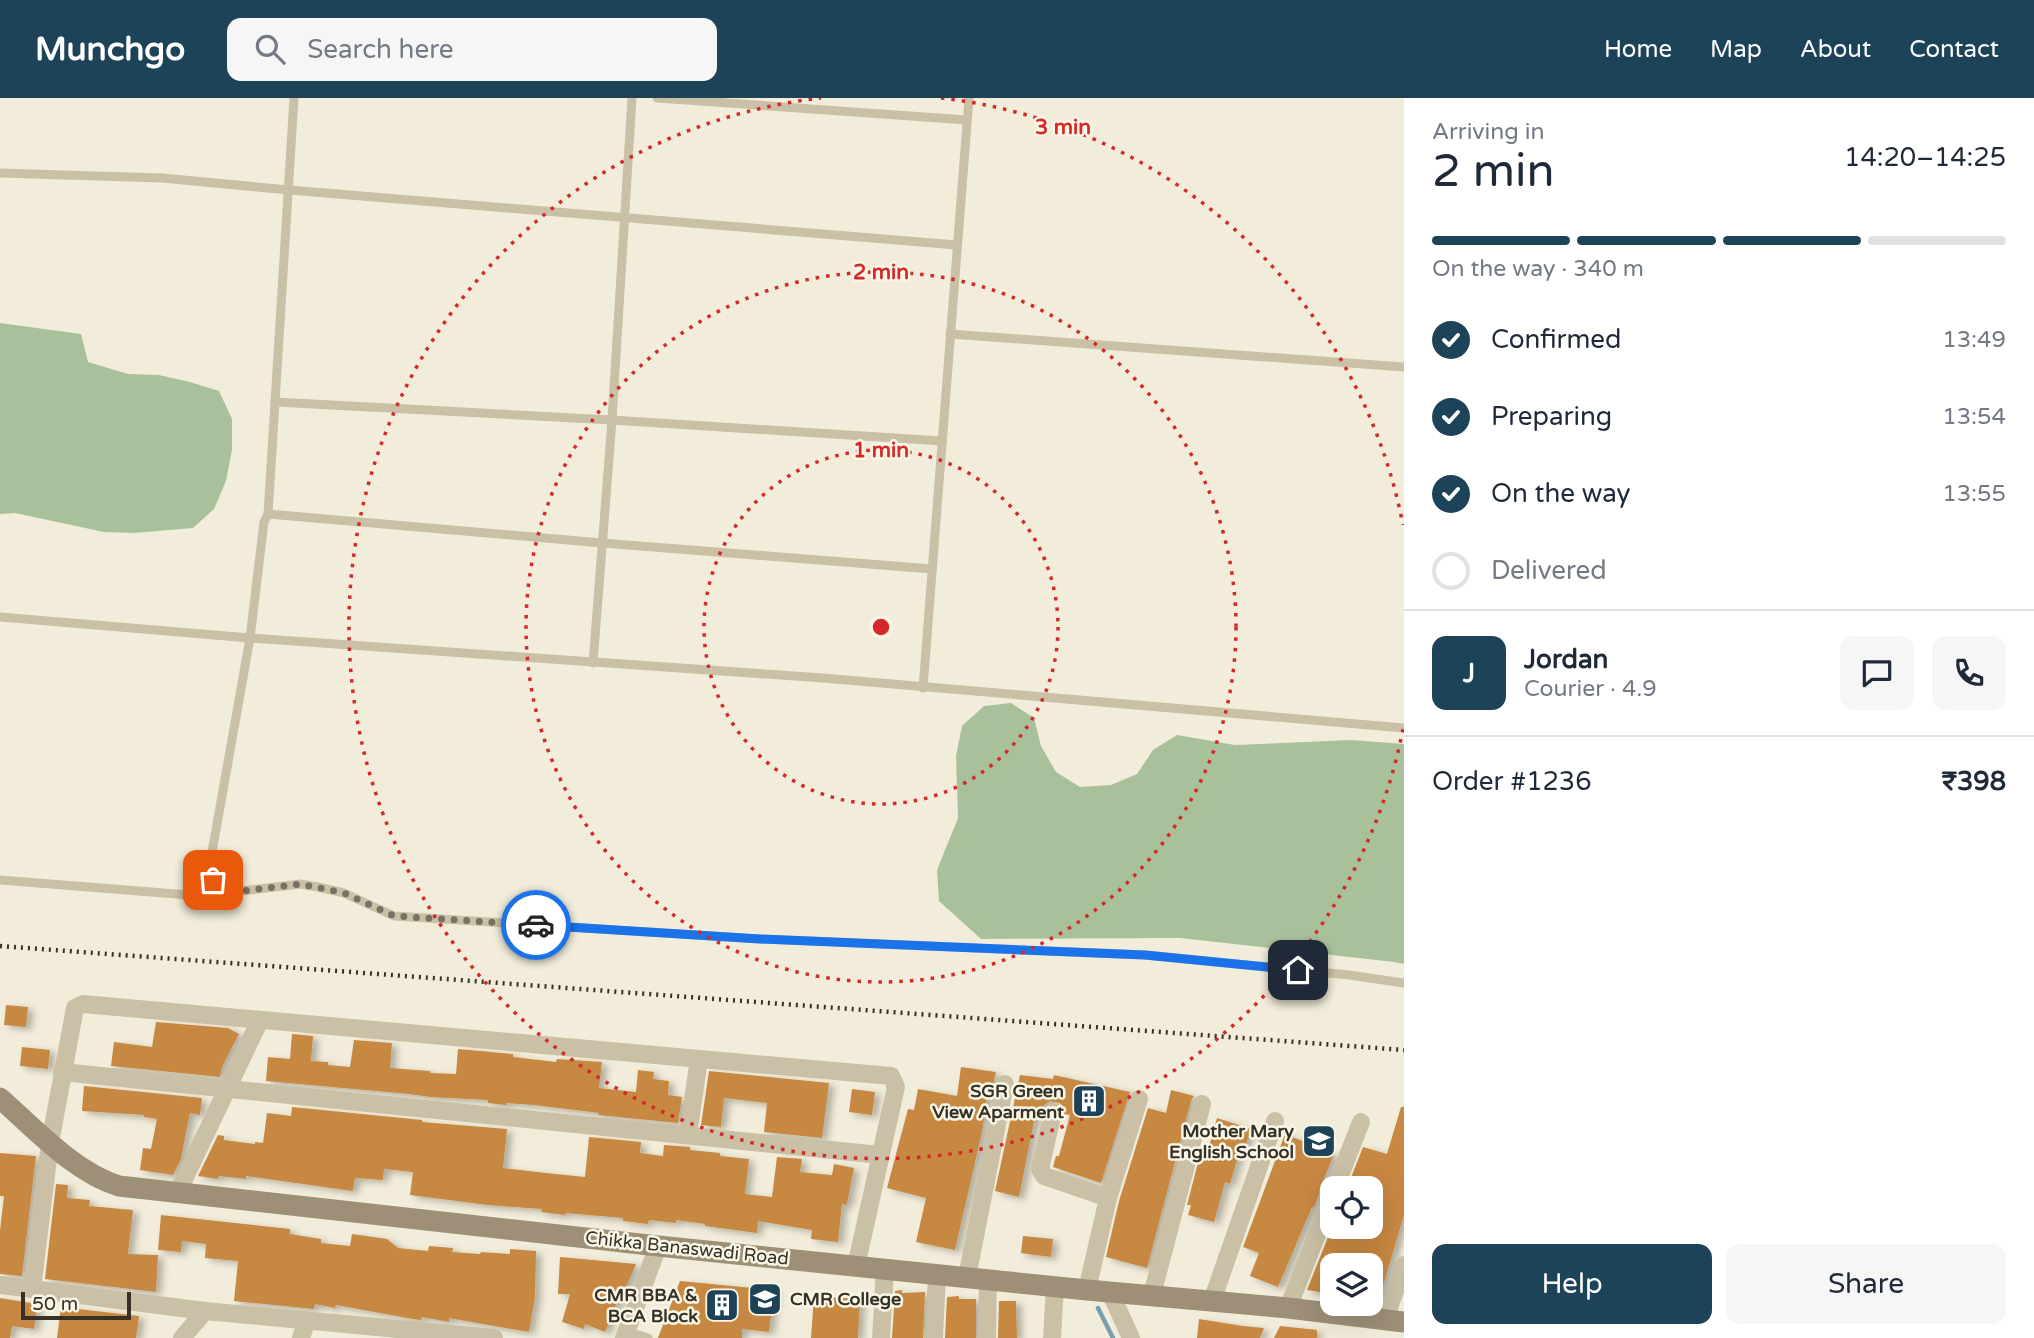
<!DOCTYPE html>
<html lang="en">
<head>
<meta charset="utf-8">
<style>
  :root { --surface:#fff; --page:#f6f6f7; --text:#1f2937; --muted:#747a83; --line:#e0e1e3; --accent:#1c4358 }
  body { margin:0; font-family:"Varela Round",sans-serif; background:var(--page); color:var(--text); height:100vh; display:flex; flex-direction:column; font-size:26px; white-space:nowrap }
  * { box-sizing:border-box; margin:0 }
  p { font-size:23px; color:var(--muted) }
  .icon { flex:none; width:38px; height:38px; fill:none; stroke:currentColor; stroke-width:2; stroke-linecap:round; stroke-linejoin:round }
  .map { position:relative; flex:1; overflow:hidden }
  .details { display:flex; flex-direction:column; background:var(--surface); width:630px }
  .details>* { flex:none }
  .buttons { position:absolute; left:1320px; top:1078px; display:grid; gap:14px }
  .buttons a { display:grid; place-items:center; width:63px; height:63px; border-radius:14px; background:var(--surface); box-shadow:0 7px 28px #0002; font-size:35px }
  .scale { position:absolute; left:21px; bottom:18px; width:110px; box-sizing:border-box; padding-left:7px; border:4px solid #363027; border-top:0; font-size:19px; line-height:24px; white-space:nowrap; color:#363027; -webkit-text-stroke:5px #f9f6e6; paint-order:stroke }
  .pin { position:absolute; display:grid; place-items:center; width:60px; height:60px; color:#fff; margin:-30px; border-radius:14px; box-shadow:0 4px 10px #0006 }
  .courier { position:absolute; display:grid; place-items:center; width:70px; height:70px; margin:-35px; border:5px solid #1a73e8; border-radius:50%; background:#fff; color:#222; box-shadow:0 2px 9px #0007 }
  .summary em { font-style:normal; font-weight:600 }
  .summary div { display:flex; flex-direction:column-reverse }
  .summary { display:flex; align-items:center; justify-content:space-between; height:119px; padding:0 28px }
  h1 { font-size:46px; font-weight:600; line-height:52px }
  .bar { display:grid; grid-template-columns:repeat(4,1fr); gap:10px 7px; align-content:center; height:84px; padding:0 28px }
  .bar i { height:9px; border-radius:5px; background:var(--line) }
  .bar .on { background:var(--accent) }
  .bar p { grid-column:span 4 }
  .line { display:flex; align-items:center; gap:18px; padding:0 28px; border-top:2px solid var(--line) }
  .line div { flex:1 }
  .round { display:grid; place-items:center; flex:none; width:74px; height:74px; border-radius:14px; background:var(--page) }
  ol { padding:0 28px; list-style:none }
  li { display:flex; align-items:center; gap:21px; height:77px }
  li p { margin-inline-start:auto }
  li .icon { padding:7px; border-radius:50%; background:var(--accent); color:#fff; stroke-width:4 }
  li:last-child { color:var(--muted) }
  li i { width:38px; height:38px; border:4px solid var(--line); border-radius:50% }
  .button { display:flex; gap:14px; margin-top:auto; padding:14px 28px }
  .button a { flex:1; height:80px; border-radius:14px; background:var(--accent); color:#fff; font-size:28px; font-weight:600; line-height:80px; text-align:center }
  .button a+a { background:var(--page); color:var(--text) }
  header { display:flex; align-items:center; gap:42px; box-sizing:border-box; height:98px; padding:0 35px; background:var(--accent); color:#fff }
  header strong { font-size:33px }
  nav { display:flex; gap:38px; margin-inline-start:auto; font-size:24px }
  .search { width:490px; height:63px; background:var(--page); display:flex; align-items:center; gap:18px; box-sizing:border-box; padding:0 24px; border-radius:14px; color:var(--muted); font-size:26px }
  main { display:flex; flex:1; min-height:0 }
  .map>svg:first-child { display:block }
</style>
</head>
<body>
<header>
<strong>Munchgo</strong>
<div class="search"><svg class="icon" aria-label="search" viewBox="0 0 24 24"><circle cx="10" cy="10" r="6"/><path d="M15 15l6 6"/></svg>Search here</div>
<nav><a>Home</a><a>Map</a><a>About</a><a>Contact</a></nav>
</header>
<main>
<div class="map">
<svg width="1404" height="1240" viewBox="0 0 1404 1240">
  <defs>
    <filter id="shadow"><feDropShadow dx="5.5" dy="3" stdDeviation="3.5" flood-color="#0004"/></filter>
  </defs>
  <rect width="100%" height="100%" fill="#f2edda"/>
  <!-- green -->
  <g fill="#a9c19a">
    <path d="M0,225L81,236L88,264L128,276L159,277L190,284L219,293L232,321V352L226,383L214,411L193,430L134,435L104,434L15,415L0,416Z"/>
    <path d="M1011,605L1034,620L1041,648L1056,674L1080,689L1111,687L1137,676L1153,652L1177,637L1235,647L1351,642L1404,646V866L1394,864L1180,840L981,841L939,803L937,772L958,720L956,658L962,628L984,608Z"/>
  </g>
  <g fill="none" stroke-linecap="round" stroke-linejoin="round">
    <!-- stream -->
    <path stroke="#799eaf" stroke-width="4.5" d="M1098,1210L1113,1240"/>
  </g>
  <!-- building -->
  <g fill="#c78843" filter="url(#shadow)">
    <path d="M6,907L28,909L26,929L4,927Z"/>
    <path d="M156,924L228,930L239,936L222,969L220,979L111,968L114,944L152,949Z"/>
    <path d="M292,936L313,938L311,963L328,964V967L350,969L354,942L392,945L390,970L430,973V975L456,976L458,951L513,956V959L556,964L557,961L602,964L599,990L636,994L638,972L654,974L653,981L669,983L668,997L682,999L678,1025L598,1017L599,1015L534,1007L506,1005V1007L488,1005V1002L430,999L409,996L266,983L268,959L290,961Z"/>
    <path d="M22,949L50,952L48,971L20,968Z"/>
    <path d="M961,969L996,974L990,1000L987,999L982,1034L955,1152L916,1144L926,1100L887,1090L908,1011L914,1012L918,991L957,998Z"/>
    <path d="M709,973L829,985L822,1040L764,1034L767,1005L724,1000L721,1029L701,1027Z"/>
    <path d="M1020,977L1053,981L1054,977L1130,994L1101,1085L1053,1069L1056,1058H1059L1070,1017L1064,1016V1010L1060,1005L1050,1003L1044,1007L1040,1019L1035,1018L1019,1099L995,1093Z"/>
    <path d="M84,988L202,1000L200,1017L190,1015L181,1061L173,1077L140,1072L143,1050L151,1051L157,1021L144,1019V1017L82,1013Z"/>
    <path d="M852,991L875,994L872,1017L849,1014Z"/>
    <path d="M1171,992L1194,998L1191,1003L1147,1170L1106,1159L1119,1103L1148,1010L1166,1015Z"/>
    <path d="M292,1009L422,1022V1024L507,1031L503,1070L546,1075L585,1079L589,1039L641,1044L640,1055L663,1058L664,1047L690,1049V1052L720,1055V1058L749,1061L745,1096L772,1099L777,1059L802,1061L800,1074L832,1077L834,1066L854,1070L847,1107L842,1106L838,1144L811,1141L812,1132L758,1123L757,1135L705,1128V1126L676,1122V1125L649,1122L648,1126L623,1123V1120L565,1115V1117L541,1114L542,1111L488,1107L410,1097L413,1074L384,1071L383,1082L355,1080L353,1093L246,1078V1081L219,1078L218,1081L198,1078L218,1037L224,1038V1042L255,1046V1044L263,1045L267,1015L291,1018Z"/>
    <path d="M1401,1009H1404V1117L1377,1208L1370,1207V1167H1332V1196L1307,1192L1332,1129H1370V1090H1347L1363,1049L1387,1056Z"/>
    <path d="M1217,1020L1251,1031L1245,1049L1241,1048L1230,1086L1225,1084L1214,1124L1188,1117L1191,1107H1187L1200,1057L1206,1059Z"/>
    <path d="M1285,1036L1334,1056L1319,1093L1320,1094L1314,1110L1312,1109L1278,1189L1250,1178L1259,1155L1243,1149Z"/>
    <path d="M0,1055L36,1058L22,1178L0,1176V1132L4,1098H0Z"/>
    <path d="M56,1086L68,1087L67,1100L90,1102L89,1108L133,1112L128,1156L158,1157L156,1194L45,1181Z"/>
    <path d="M161,1117L290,1131V1136L321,1141V1145L350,1148L352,1136L387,1141L398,1150L428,1153L429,1148L453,1150L452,1154L480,1156L481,1154L510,1156V1151L536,1153L535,1199L529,1234L449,1220V1224L422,1219L421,1222L413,1221L336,1207L335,1210L315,1206L314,1211L234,1203L238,1163L205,1160L206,1146L182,1143L181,1154L158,1152Z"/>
    <path d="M1023,1138L1053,1141L1051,1159L1021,1155Z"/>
    <path d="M560,1159L636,1166L621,1202H618L605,1234L585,1226L584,1231L562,1224L570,1196H558Z"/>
    <path d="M680,1183L774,1192L769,1234L742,1231V1240H658Z"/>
    <path d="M902,1192V1195L925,1194L923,1240H892L895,1193Z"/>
    <path d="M814,1198L860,1201L858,1240H811Z"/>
    <path d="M959,1198V1201H976V1240H945L947,1199Z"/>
    <path d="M0,1200L37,1206L34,1231L12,1228L10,1240H0Z"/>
    <path d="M999,1203H1016L1017,1240H998Z"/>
    <path d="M61,1209L139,1218L136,1240H57Z"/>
    <path d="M1199,1221L1243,1228L1264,1230L1260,1240H1197Z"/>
    <path d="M1280,1228L1317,1232V1240H1274Z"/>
  </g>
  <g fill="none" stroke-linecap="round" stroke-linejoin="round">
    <!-- lane -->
    <g stroke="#cac0a6" stroke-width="9">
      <path d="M294,0L268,416L264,424L250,540L211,760C213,780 211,789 233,794L300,786L318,789L344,795L394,818L760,841L1145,857L1349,877L1404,885"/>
      <path d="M657,0L967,22"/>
      <path d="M0,75L162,80L289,92L957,147"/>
      <path d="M950,236L1404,269"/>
      <path d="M275,304L612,322L942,343"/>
      <path d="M268,416L602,445L932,471"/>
      <path d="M0,519L250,540L823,580L1404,630"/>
      <path d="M593,565L612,322L632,0"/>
      <path d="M923,590L969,0"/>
      <path d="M0,782L189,797L223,792"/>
      <path d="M626,1233L648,1240"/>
    </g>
    <!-- street -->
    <g stroke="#cac0a6" stroke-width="18">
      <path d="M62,974L880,1057"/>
      <path d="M1053,1014L1040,1071L1044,1078L1108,1100"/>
      <path d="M688,1037L699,961"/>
      <path d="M1335,1090L1361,1024"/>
      <path d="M177,1096L260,922"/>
      <path d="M967,1179L1005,986"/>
      <path d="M0,1187L205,1213"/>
      <path d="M32,1191L50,1045L75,910L83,906L891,978L896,989L856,1168"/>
      <path d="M1087,1192L1108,1100L1139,1001"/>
      <path d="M1110,1194L1131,1240"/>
      <path d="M1152,1197L1202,1006"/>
      <path d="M1212,1203L1275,1023"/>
      <path d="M1288,1210L1332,1098"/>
      <path d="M1385,1221L1404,1167"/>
      <path d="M182,1240L205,1213L494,1240"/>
      <path d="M301,1240L307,1222"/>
      <path d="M624,1240L658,1148"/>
      <path d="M881,1240L885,1171"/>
      <path d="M934,1240L937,1176"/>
      <path d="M987,1240L988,1182"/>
      <path d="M1052,1240L1055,1189"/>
    </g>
    <!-- secondary -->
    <path stroke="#9e9077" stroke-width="21" d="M0,1000C35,1031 74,1074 119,1088L658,1148L1087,1192L1288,1210L1404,1224"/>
    <!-- rail -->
    <path stroke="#363027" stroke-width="4.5" stroke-dasharray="2 5" stroke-linecap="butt" d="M0,848L1404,952"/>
  </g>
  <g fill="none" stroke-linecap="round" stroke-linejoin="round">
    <!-- done -->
    <path stroke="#787266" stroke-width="7" stroke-dasharray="0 12.6" d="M213,782L223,792L233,794L300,786L344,795L394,818L536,827"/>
    <!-- route -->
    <path stroke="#1a73e8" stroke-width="9" d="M536,827L760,841L1145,857L1298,872"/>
  </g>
  <!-- distance rings -->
  <g fill="none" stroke="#d62828" stroke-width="3.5" stroke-dasharray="3.5 7">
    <circle cx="881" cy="529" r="177"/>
    <circle cx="881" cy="529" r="355"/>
    <path d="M1403 631A532 532 0 1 1 821 0M941 0A532 532 0 0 1 1403 427"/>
  </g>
  <!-- icons -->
  <defs>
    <g id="building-square" transform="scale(1.75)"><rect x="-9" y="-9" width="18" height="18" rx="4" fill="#1c4358" stroke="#f9f6e6"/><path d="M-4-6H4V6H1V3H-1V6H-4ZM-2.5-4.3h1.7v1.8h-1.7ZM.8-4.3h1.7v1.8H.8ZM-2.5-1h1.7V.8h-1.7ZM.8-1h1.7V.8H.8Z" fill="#fff"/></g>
    <g id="school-square" transform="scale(1.75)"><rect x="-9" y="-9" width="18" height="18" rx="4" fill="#1c4358" stroke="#f9f6e6"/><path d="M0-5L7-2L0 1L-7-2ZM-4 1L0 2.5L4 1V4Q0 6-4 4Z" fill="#fff"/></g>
    <g id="university-square" transform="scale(1.75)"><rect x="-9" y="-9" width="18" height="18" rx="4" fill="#1c4358" stroke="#f9f6e6"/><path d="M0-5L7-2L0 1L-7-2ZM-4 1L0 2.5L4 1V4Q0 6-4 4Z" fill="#fff"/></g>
  </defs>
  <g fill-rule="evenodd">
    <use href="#building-square" x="1089" y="1003"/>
    <use href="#school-square" x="1319" y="1043"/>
    <use href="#university-square" x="765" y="1201"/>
    <use href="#building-square" x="722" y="1207"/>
  </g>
  <g text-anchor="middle" stroke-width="5" stroke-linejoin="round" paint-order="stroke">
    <!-- poi labels -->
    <g font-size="18" font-weight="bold" fill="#363027" stroke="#f9f6e6" text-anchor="end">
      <text x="1064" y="999">SGR Green<tspan x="1064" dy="21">View Aparment</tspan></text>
      <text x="1294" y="1039">Mother Mary<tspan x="1294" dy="21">English School</tspan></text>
      <text x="698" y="1203">CMR BBA &amp;<tspan x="698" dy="21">BCA Block</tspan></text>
      <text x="790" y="1207" text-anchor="start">CMR College</text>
    </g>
    <!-- street labels -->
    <g font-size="18" fill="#363027" stroke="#f9f6e6">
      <text transform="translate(687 1150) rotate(6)" y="6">Chikka Banaswadi Road</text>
    </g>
  </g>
  <circle cx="881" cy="529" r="10" fill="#d62828" stroke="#f9f6e6" stroke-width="3.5"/>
  <g font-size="21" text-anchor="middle" font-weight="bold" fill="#d62828" stroke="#f9f6e6" stroke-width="5" stroke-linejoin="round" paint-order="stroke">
    <text x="1063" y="36">3 min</text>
    <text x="881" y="181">2 min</text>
    <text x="881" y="359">1 min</text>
  </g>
</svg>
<div class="buttons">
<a><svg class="icon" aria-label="locate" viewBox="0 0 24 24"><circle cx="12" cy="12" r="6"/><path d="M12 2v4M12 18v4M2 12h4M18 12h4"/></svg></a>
<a><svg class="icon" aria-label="layers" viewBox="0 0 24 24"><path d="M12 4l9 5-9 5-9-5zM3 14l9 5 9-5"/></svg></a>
</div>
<div class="scale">50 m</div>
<div class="pin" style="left:213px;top:782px;background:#ea580c"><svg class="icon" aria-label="bag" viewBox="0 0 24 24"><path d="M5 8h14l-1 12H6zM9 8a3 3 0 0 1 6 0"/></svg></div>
<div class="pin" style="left:1298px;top:872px;background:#1f2937"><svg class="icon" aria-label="home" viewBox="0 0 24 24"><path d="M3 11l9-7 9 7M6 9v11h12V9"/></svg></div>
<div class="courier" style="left:536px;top:827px"><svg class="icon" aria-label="car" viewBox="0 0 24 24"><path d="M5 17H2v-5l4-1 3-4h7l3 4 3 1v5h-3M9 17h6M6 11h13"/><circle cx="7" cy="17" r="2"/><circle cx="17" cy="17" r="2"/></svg></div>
</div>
<section class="details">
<div class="summary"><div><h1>2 min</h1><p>Arriving in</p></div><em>14:20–14:25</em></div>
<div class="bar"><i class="on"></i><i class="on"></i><i class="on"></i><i></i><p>On the way · 340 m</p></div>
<ol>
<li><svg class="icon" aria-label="check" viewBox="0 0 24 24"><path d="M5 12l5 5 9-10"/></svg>Confirmed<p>13:49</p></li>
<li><svg class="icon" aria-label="check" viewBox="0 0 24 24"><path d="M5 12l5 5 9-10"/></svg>Preparing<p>13:54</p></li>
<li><svg class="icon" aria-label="check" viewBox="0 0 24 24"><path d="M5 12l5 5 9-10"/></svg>On the way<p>13:55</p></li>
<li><i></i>Delivered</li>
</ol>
<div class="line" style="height:126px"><b class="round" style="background:var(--accent);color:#fff">J</b><div><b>Jordan</b><p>Courier · 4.9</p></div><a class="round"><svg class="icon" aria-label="chat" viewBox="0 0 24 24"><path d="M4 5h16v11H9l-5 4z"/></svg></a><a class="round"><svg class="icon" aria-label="phone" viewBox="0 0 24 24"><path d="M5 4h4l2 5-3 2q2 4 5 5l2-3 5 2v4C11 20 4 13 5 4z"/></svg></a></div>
<div class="line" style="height:91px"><div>Order #1236</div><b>₹398</b></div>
<div class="button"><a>Help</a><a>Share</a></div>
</section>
</main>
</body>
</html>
